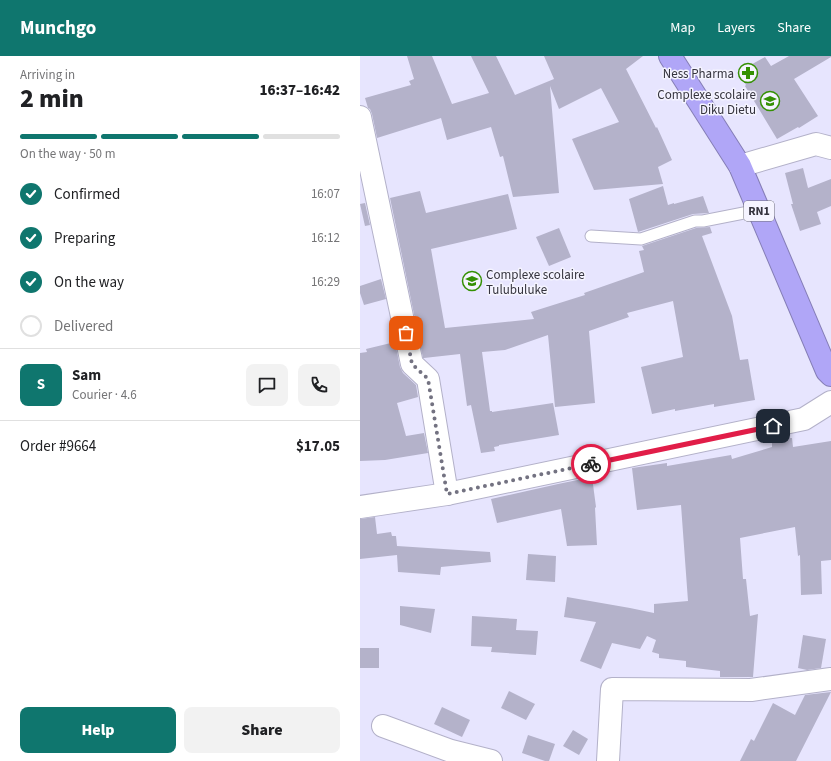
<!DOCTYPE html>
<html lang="en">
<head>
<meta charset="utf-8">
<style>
  :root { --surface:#fff; --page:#f2f2f2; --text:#202124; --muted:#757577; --line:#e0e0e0; --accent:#0f766e }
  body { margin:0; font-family:"Source Sans 3",sans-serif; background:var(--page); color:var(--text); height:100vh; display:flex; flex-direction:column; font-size:15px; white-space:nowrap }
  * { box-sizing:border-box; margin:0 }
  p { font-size:13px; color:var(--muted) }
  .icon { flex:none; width:22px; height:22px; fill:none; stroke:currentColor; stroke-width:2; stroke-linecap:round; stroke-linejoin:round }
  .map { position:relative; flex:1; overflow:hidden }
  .side { display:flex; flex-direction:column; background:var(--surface); width:360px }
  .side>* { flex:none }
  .pin { position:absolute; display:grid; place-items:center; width:34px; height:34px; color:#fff; margin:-17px; border-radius:8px; box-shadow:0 2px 6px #0006 }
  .courier { position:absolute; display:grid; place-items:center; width:40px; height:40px; margin:-20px; border:3px solid #e11d48; border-radius:50%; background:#fff; color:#222; box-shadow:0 1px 5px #0007 }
  .overview em { font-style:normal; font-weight:800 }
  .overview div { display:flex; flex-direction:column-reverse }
  .overview { display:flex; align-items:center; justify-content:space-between; height:68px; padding:0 20px }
  h1 { font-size:26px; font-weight:800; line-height:30px }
  .bar { display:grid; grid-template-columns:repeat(4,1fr); gap:6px 4px; align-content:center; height:48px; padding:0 20px }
  .bar i { height:5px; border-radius:3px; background:var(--line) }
  .bar .selected { background:var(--accent) }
  .bar p { grid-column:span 4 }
  .line { display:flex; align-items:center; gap:10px; padding:0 20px; border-top:1px solid var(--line) }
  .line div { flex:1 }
  .round { display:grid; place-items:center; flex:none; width:42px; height:42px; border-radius:8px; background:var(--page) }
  ol { padding:0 20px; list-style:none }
  li { display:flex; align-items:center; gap:12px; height:44px }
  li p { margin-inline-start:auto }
  li .icon { padding:4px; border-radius:50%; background:var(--accent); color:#fff; stroke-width:4 }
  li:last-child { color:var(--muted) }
  li i { width:22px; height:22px; border:2px solid var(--line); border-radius:50% }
  .primary-button { display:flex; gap:8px; margin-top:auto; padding:8px 20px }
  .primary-button a { flex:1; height:46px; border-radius:8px; background:var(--accent); color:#fff; font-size:16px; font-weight:800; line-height:46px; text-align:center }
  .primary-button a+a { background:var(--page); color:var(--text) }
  header { display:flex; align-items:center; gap:24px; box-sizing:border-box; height:56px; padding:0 20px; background:var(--accent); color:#fff }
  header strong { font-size:19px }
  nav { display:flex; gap:22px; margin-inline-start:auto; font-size:14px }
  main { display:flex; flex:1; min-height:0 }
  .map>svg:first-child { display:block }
</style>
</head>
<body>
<header>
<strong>Munchgo</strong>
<nav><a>Map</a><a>Layers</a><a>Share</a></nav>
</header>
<main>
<section class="side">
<div class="overview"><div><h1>2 min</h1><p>Arriving in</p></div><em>16:37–16:42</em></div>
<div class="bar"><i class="selected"></i><i class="selected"></i><i class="selected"></i><i></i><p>On the way · 50 m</p></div>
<ol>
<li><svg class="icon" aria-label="check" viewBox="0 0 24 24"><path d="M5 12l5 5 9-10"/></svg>Confirmed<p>16:07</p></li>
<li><svg class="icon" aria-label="check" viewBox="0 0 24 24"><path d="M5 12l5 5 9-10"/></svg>Preparing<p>16:12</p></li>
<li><svg class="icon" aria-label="check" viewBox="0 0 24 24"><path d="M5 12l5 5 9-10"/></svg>On the way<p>16:29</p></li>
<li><i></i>Delivered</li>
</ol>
<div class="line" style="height:72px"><b class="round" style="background:var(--accent);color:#fff">S</b><div><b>Sam</b><p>Courier · 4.6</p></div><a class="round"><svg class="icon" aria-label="chat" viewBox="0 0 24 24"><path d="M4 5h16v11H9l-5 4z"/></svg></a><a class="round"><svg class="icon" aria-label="phone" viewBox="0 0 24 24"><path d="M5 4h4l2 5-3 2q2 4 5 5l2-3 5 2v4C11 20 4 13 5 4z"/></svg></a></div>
<div class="line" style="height:52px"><div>Order #9664</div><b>$17.05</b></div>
<div class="primary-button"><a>Help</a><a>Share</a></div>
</section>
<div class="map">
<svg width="471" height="705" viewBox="0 0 471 705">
  <rect width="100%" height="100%" fill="#e7e5fe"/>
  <!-- building -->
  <g fill="#b4b2ca">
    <path d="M47,0H72L92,48L129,37L111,0H136L155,39L194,23L184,0H283L266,13L296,72L297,71L312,104L298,111L303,128L234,134L212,83L259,66L241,32L199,53L190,30L199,137L153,141L143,100L140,101L131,71L87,84L81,62L17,82L12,58L10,53L8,52L5,42L51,29L49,25L54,23Z"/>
    <path d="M429,0H471V1L434,23L458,60L439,72L438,71L417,83L385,30L386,29L378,16L405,1L411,10Z"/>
    <path d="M443,112L448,132L471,123V150L457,156L461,168L440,175L431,148H433L425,117Z"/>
    <path d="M303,130L308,149L314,147V148L343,140L349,157L333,158L278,176L269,143Z"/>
    <path d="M60,135L66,157L148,138L157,173L71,193L85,272L174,263L171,256L225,239L224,237L284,216L279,195L284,194L282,190L336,172L350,171L352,177L342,180L372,260L380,304L388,303L395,344L354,351V348L315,355V353L292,358L281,311L323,301L313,245L267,257L269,261L229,275L235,347L195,351L188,279L145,294L122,296L130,355H132V356L193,347L199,379L139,389V390L134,391L135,395L121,397L111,349L107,350L100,298L64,302H63L30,142Z"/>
    <path d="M5,147L10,169L5,170L0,148Z"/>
    <path d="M199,172L211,201L189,210L176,181Z"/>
    <path d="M21,223L26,243L4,249L0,237V230Z"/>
    <path d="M35,286L40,311L43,317L56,329L58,341L37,347L46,380L64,377L68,397L25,404L0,405V297L7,296L6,293Z"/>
    <path d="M432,382L433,391L471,385V504L461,505L462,538L441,539L440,499L438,500L435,471L380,482L383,523H386L390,560L398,558L393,621H360V615L326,611V605L299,602V598L292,596L296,584L287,580L280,593L252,587L241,613L220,605L236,566L204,561L207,541L270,552L294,557V548L328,545L321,449L277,454L272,412L307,407V410L371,399L372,403L412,391V383Z"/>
    <path d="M232,421L236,451L235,452L237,489L207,490L201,453L137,467L131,443L198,428Z"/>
    <path d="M15,461L17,478L31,476L32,480H36L37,490L130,496L131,506L81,511L80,519L38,516L37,499L0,503V463Z"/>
    <path d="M168,498L196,500L195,526L166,524Z"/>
    <path d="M40,550L75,553L71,577L40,569Z"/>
    <path d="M112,560L157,563L156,574L178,575L176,599L131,596L132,591L111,590Z"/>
    <path d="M443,579L466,583L461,612L447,614L438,612Z"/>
    <rect x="0" y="592" width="19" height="20"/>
    <path d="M149,635L175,648L166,664L141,652Z"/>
    <path d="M471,636L436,705H380L391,683L394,685L413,647L435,659L445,639Z"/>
    <path d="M82,651L110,664L102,681L74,668Z"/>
    <path d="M213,674L228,683L219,699L203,690Z"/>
    <path d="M168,679L195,688L189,705H185L162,697Z"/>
  </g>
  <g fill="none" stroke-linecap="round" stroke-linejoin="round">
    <!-- lane casing -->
    <g stroke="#b3b1c9" stroke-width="13">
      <path id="lane" d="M231,180L281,183L335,165H343L399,154"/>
    </g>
    <!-- street casing -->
    <g stroke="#b3b1c9" stroke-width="24">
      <g id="street">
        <path d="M0,61L52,308L68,323L87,438"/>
        <path d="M380,110L456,88L471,92"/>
        <path d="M0,451L87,438L444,363L471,346"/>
        <path d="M23,670L91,695L131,705"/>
        <path d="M248,705L252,633L391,634L471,623"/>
      </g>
    </g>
    <!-- highway casing -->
    <g stroke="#857eb6" stroke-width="24">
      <path id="highway" d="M310,0L380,110L467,315L471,319"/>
    </g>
    <!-- lane -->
    <use href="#lane" stroke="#fff" stroke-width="11"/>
    <!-- street -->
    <use href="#street" stroke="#fff" stroke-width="22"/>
    <!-- highway -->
    <use href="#highway" stroke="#b0a6f7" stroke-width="22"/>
  </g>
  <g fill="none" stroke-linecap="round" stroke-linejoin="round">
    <!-- done -->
    <path stroke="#737281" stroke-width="4" stroke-dasharray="0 7.2" d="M46,277L52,308L68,323L87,438L231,408"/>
    <!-- route -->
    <path stroke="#e11d48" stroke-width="5" d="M231,408L413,370"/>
  </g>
  <!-- icons -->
  <defs>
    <g id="pharmacy-ring" transform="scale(1)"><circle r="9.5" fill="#f5f4ff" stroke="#349003" stroke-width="1.5"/><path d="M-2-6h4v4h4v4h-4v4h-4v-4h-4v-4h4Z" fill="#349003"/></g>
    <g id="school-ring" transform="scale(1)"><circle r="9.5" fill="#f5f4ff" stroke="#349003" stroke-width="1.5"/><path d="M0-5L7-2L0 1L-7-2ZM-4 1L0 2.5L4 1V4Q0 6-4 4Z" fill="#349003"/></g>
  </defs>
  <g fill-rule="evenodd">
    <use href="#pharmacy-ring" x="388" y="17"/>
    <use href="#school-ring" x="410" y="45"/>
    <use href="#school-ring" x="112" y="225"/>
  </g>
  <g text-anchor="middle" stroke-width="3" stroke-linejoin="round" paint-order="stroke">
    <!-- shield labels -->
    <rect fill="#f5f4ff" stroke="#6f6e78" stroke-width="1" x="384" y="145" width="30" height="20" rx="3"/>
    <g font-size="12" font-weight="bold" fill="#35343e">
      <text x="399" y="159">RN1</text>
    </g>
    <!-- poi labels -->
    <g font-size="13" fill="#35343e" stroke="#f5f4ff" text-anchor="end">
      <text x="374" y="22">Ness Pharma</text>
      <text x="396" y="43">Complexe scolaire<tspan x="396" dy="15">Diku Dietu</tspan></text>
      <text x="126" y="223" text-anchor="start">Complexe scolaire<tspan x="126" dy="15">Tulubuluke</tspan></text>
    </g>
  </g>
</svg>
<div class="pin" style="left:46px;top:277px;background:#ea580c"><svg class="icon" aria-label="bag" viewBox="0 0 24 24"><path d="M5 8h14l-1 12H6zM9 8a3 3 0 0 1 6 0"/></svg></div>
<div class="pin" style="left:413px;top:370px;background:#1f2937"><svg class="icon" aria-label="home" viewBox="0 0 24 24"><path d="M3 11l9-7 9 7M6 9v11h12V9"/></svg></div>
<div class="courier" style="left:231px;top:408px"><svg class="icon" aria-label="bike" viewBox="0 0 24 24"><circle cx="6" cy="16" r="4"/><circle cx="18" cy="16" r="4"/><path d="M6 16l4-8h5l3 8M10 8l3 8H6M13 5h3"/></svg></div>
</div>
</main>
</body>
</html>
